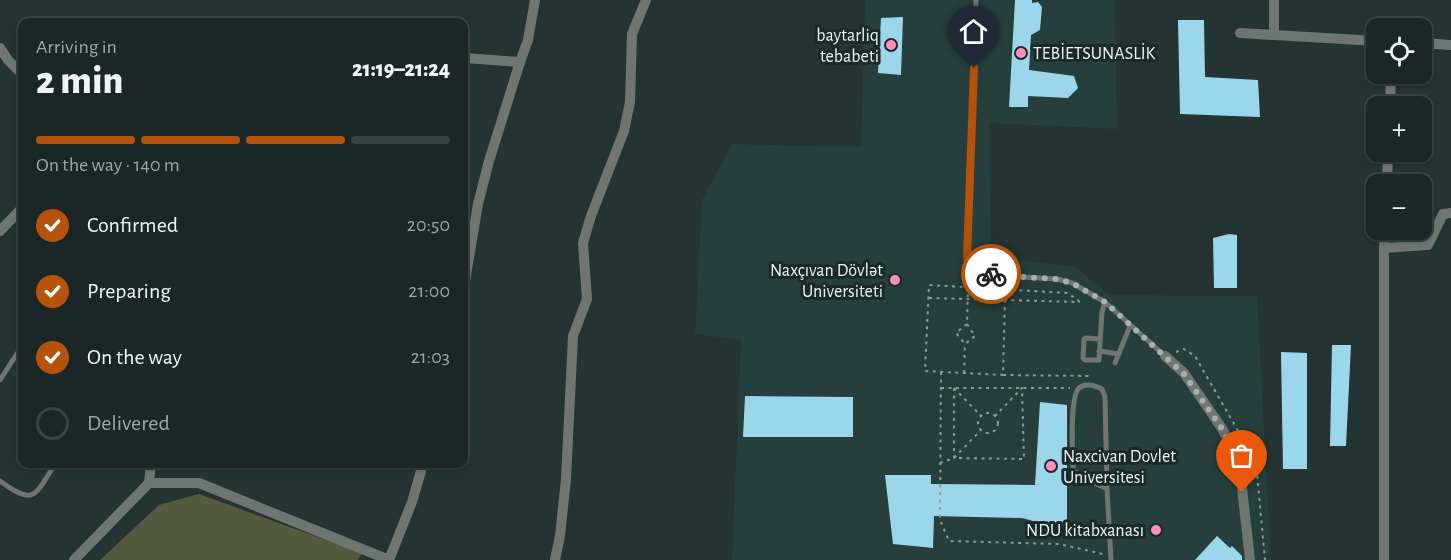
<!DOCTYPE html>
<html lang="en">
<head>
<meta charset="utf-8">
<style>
  :root { --surface:#1a2726; --page:#273332; --text:#f1f3f6; --muted:#9fa5a7; --line:#384443; --accent:#b45309 }
  body { margin:0; font-family:"Alegreya Sans",sans-serif; background:var(--page); color:var(--text); height:100vh; display:flex; flex-direction:column; font-size:22px; white-space:nowrap }
  * { box-sizing:border-box; margin:0 }
  p { font-size:20px; color:var(--muted) }
  .icon { flex:none; width:33px; height:33px; fill:none; stroke:currentColor; stroke-width:2; stroke-linecap:round; stroke-linejoin:round }
  .map { position:relative; flex:1; overflow:hidden }
  .panel { position:absolute; left:18px; top:18px; width:450px; height:450px; display:flex; flex-direction:column; background:var(--surface); border-radius:12px; box-shadow:0 2px 4px #0004,0 0 0 2px var(--line) }
  .panel>* { flex:none }
  .tools { position:absolute; left:1366px; top:18px; display:grid; gap:12px }
  .tools a { display:grid; place-items:center; width:66px; height:66px; border-radius:12px; background:var(--surface); box-shadow:0 2px 4px #0004,0 0 0 2px var(--line); font-size:30px }
  .pin { position:absolute; display:grid; place-items:center; width:51px; height:51px; color:#fff; margin:-62px -26px; border-radius:50% 50% 50% 0; rotate:-45deg; box-shadow:0 0 6px #0007 }
  .pin .icon { rotate:45deg }
  .courier { position:absolute; display:grid; place-items:center; width:60px; height:60px; margin:-30px; border:4px solid #b45309; border-radius:50%; background:#fff; color:#222; box-shadow:0 2px 8px #0007 }
  .overview em { font-style:normal; font-weight:800 }
  .overview div { display:flex; flex-direction:column-reverse }
  .overview { display:flex; align-items:center; justify-content:space-between; height:102px; padding:0 18px }
  h1 { font-size:39px; font-weight:800; line-height:45px }
  .bar { display:grid; grid-template-columns:repeat(4,1fr); gap:9px 6px; align-content:center; height:72px; padding:0 18px }
  .bar i { height:8px; border-radius:4px; background:var(--line) }
  .bar .on { background:var(--accent) }
  .bar p { grid-column:span 4 }
  ol { padding:0 18px; list-style:none }
  li { display:flex; align-items:center; gap:18px; height:66px }
  li p { margin-inline-start:auto }
  li .icon { padding:6px; border-radius:50%; background:var(--accent); color:#fff; stroke-width:4 }
  li:last-child { color:var(--muted) }
  li i { width:33px; height:33px; border:3px solid var(--line); border-radius:50% }
  .map>svg:first-child { display:block }
</style>
</head>
<body>
<div class="map">
<svg width="1451" height="560" viewBox="0 0 1451 560">
  <rect width="100%" height="100%" fill="#233432"/>
  <!-- built -->
  <path fill="#263f3c" d="M865,0H1115L1117,129L989,123L991,258L1074,266L1109,295L1257,296L1271,560H732L741,340L695,334L702,200L732,144L861,147Z"/>
  <!-- green -->
  <path fill="#535a3e" d="M199,494L362,553L358,560H100L159,505Z"/>
  <!-- building -->
  <g fill="#9cd6ea">
    <path d="M1015,0H1032V3L1038,2L1042,7L1040,30L1031,35L1029,70L1074,76L1078,88L1068,98L1028,96V107H1009Z"/>
    <path d="M903,17L901,75L878,73L881,18Z"/>
    <path d="M1178,20H1204L1205,77L1258,80L1260,117L1180,114Z"/>
    <path d="M1229,234L1237,235V288H1214L1213,238Z"/>
    <path d="M1332,345H1351L1346,446H1330Z"/>
    <path d="M1281,352L1307,353V469H1283Z"/>
    <path d="M745,396L853,397V437H743Z"/>
    <path d="M1040,402L1067,405V530L1022,518L934,516L933,548L893,544L885,475H931V484L1035,485Z"/>
    <path d="M1217,536L1230,548L1232,546L1242,556V560H1195Z"/>
  </g>
  <g fill="none" stroke-linecap="round" stroke-linejoin="round">
    <!-- path -->
    <g stroke="#8b9997" stroke-width="2" stroke-dasharray="3 4.5" stroke-linecap="butt">
      <path d="M929,298L1079,302L1078,300L1067,293L929,285L925,371L1003,375L1005,299L1006,282"/>
      <path d="M967,324L975,336L965,344L956,333L967,324L968,287"/>
      <path d="M1176,352L1184,349L1195,356L1256,462L1265,560"/>
      <path d="M941,372L940,520L949,541L1059,544L1103,554"/>
      <path d="M964,373L965,344"/>
      <path d="M1003,375L1091,376"/>
      <path d="M941,388H1070"/>
      <path d="M954,388V458L1024,459L1022,388L995,416"/>
      <path d="M954,388L981,416"/>
      <circle cx="988" cy="423" r="10"/>
      <path d="M940,463L954,458L981,430"/>
    </g>
    <!-- service -->
    <g stroke="#6f7571" stroke-width="5">
      <path d="M976,0L967,258L970,265L975,270L988,274L1006,276L1057,279L1072,283L1105,302L1165,356"/>
      <path d="M1100,339L1086,338L1084,339L1083,358L1085,360H1099L1102,312L1105,302"/>
      <path d="M1099,351L1119,354"/>
      <path d="M1115,363L1130,326"/>
      <path d="M0,380L22,346"/>
      <path d="M0,481C35,507 35,495 55,464"/>
      <path d="M1107,489L1079,475L1073,470C1073,456 1069,397 1079,388C1086,382 1095,386 1102,389L1105,397L1107,489L1111,560"/>
    </g>
    <!-- minor -->
    <g stroke="#6f7571" stroke-width="10">
      <path d="M1274,30V0"/>
      <path d="M1240,33L1377,41"/>
      <path d="M1422,43L1451,45"/>
      <path d="M0,48L8,60L22,74"/>
      <path d="M464,58L520,62"/>
      <path d="M1390,106L1391,74"/>
      <path d="M1387,184L1388,152"/>
      <path d="M0,231L22,208"/>
      <path d="M1384,248L1385,230"/>
      <path d="M464,287L478,204L489,161L520,62L528,40L535,0"/>
      <path d="M1165,356L1184,373L1223,430L1234,453L1240,470L1250,560"/>
      <path d="M149,483H199L389,560"/>
      <path d="M74,560L149,483L151,464"/>
      <path d="M389,560L412,502L423,464"/>
      <path d="M555,560L560,536L566,479L573,336L587,299L583,243L591,216L624,131L630,102L632,34L646,0"/>
      <path d="M1384,560V248L1428,245L1443,214L1451,213"/>
    </g>
  </g>
  <g fill="none" stroke-linecap="round" stroke-linejoin="round">
    <!-- done -->
    <path stroke="#a4b1af" stroke-width="6" stroke-dasharray="0 10.8" d="M991,274L1006,276L1057,279L1072,283L1105,302L1184,374L1223,430L1240,470L1242,492"/>
    <!-- route -->
    <path stroke="#b45309" stroke-width="8" d="M974,68L967,258L975,270L991,274"/>
  </g>
  <!-- markers -->
  <g fill="#ff8eba" stroke="#1a2a28" stroke-width="2">
    <circle cx="891" cy="45" r="6"/>
    <circle cx="1021" cy="53" r="6"/>
    <circle cx="895" cy="280" r="6"/>
    <circle cx="1051" cy="466" r="6"/>
    <circle cx="1156" cy="530" r="6"/>
  </g>
  <g text-anchor="middle" stroke-width="6" stroke-linejoin="round" paint-order="stroke">
    <!-- poi labels -->
    <g font-size="18" fill="#eaf5f3" stroke="#1a2a28" text-anchor="end">
      <text x="879" y="41">baytarliq<tspan x="879" dy="21">tebabeti</tspan></text>
      <text x="1033" y="59" text-anchor="start">TEBİETSUNASLİK</text>
      <text x="883" y="276">Naxçıvan Dövlət<tspan x="883" dy="21">Universiteti</tspan></text>
      <text x="1063" y="462" text-anchor="start">Naxcivan Dovlet<tspan x="1063" dy="21">Universitesi</tspan></text>
      <text x="1144" y="536">NDU kitabxanası</text>
    </g>
  </g>
</svg>
<div class="tools">
<a><svg class="icon" aria-label="locate" viewBox="0 0 24 24"><circle cx="12" cy="12" r="6"/><path d="M12 2v4M12 18v4M2 12h4M18 12h4"/></svg></a>
<a>+</a>
<a>−</a>
</div>
<div class="pin" style="left:1242px;top:492px;background:#ea580c"><svg class="icon" aria-label="bag" viewBox="0 0 24 24"><path d="M5 8h14l-1 12H6zM9 8a3 3 0 0 1 6 0"/></svg></div>
<div class="pin" style="left:974px;top:68px;background:#1f2937"><svg class="icon" aria-label="home" viewBox="0 0 24 24"><path d="M3 11l9-7 9 7M6 9v11h12V9"/></svg></div>
<div class="courier" style="left:991px;top:274px"><svg class="icon" aria-label="bike" viewBox="0 0 24 24"><circle cx="6" cy="16" r="4"/><circle cx="18" cy="16" r="4"/><path d="M6 16l4-8h5l3 8M10 8l3 8H6M13 5h3"/></svg></div>
<section class="panel">
<div class="overview"><div><h1>2 min</h1><p>Arriving in</p></div><em>21:19–21:24</em></div>
<div class="bar"><i class="on"></i><i class="on"></i><i class="on"></i><i></i><p>On the way · 140 m</p></div>
<ol>
<li><svg class="icon" aria-label="check" viewBox="0 0 24 24"><path d="M5 12l5 5 9-10"/></svg>Confirmed<p>20:50</p></li>
<li><svg class="icon" aria-label="check" viewBox="0 0 24 24"><path d="M5 12l5 5 9-10"/></svg>Preparing<p>21:00</p></li>
<li><svg class="icon" aria-label="check" viewBox="0 0 24 24"><path d="M5 12l5 5 9-10"/></svg>On the way<p>21:03</p></li>
<li><i></i>Delivered</li>
</ol>
</section>
</div>
</body>
</html>
